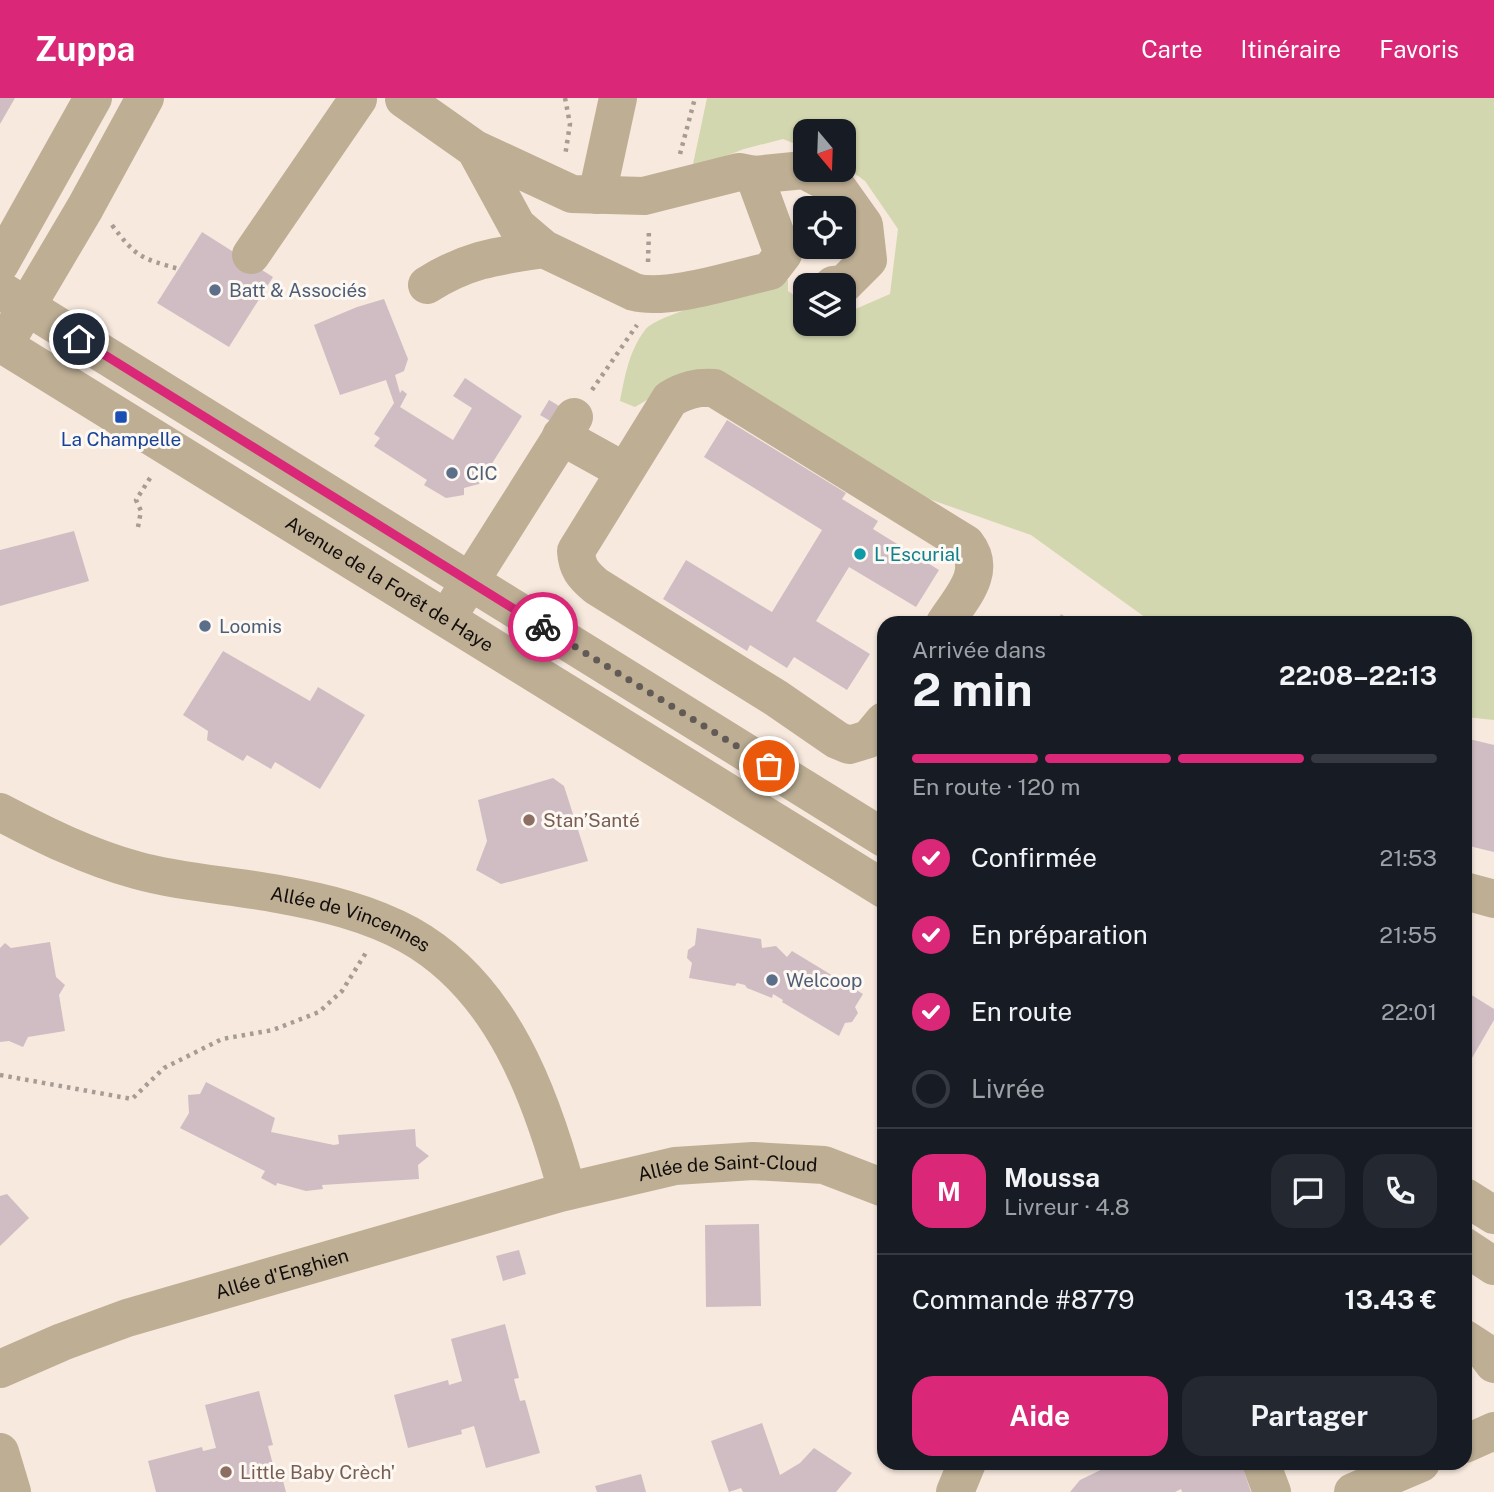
<!DOCTYPE html>
<html lang="fr">
<head>
<meta charset="utf-8">
<style>
  :root { --surface:#171b24; --page:#242831; --text:#f1f3f6; --muted:#9ea1a6; --line:#363941; --accent:#db2777 }
  body { margin:0; font-family:"Public Sans",sans-serif; background:var(--page); color:var(--text); height:100vh; display:flex; flex-direction:column; font-size:26px; white-space:nowrap }
  * { box-sizing:border-box; margin:0 }
  p { font-size:23px; color:var(--muted) }
  .icon { flex:none; width:38px; height:38px; fill:none; stroke:currentColor; stroke-width:2; stroke-linecap:round; stroke-linejoin:round }
  .map { position:relative; flex:1; overflow:hidden }
  .panel { position:absolute; left:877px; top:518px; width:595px; height:854px; display:flex; flex-direction:column; background:var(--surface); border-radius:21px; box-shadow:0 2px 5px #0004 }
  .panel>* { flex:none }
  .needle { width:46px; rotate:161deg }
  .tools { position:absolute; left:793px; top:21px; display:grid; gap:14px }
  .tools a { display:grid; place-items:center; width:63px; height:63px; border-radius:14px; background:var(--surface); box-shadow:0 2px 5px #0004; font-size:35px }
  .pin { position:absolute; display:grid; place-items:center; width:60px; height:60px; color:#fff; margin:-30px; border:4px solid #fff; border-radius:50%; box-shadow:0 2px 7px #0007 }
  .courier { position:absolute; display:grid; place-items:center; width:70px; height:70px; margin:-35px; border:5px solid #db2777; border-radius:50%; background:#fff; color:#222; box-shadow:0 2px 9px #0007 }
  .summary em { font-style:normal; font-weight:700 }
  .summary div { display:flex; flex-direction:column-reverse }
  .summary { display:flex; align-items:center; justify-content:space-between; height:119px; padding:0 35px }
  h1 { font-size:46px; font-weight:700; line-height:52px }
  .bar { display:grid; grid-template-columns:repeat(4,1fr); gap:10px 7px; align-content:center; height:84px; padding:0 35px }
  .bar i { height:9px; border-radius:5px; background:var(--line) }
  .bar .on { background:var(--accent) }
  .bar p { grid-column:span 4 }
  .line { display:flex; align-items:center; gap:18px; padding:0 35px; border-top:2px solid var(--line) }
  .line div { flex:1 }
  .round { display:grid; place-items:center; flex:none; width:74px; height:74px; border-radius:21px; background:var(--page) }
  ol { padding:0 35px; list-style:none }
  li { display:flex; align-items:center; gap:21px; height:77px }
  li p { margin-inline-start:auto }
  li .icon { padding:7px; border-radius:50%; background:var(--accent); color:#fff; stroke-width:4 }
  li:last-child { color:var(--muted) }
  li i { width:38px; height:38px; border:4px solid var(--line); border-radius:50% }
  .button { display:flex; gap:14px; margin-top:auto; padding:14px 35px }
  .button a { flex:1; height:80px; border-radius:21px; background:var(--accent); color:#fff; font-size:28px; font-weight:700; line-height:80px; text-align:center }
  .button a+a { background:var(--page); color:var(--text) }
  header { display:flex; align-items:center; gap:42px; box-sizing:border-box; height:98px; padding:0 35px; background:var(--accent); color:#fff }
  header strong { font-size:33px }
  nav { display:flex; gap:38px; margin-inline-start:auto; font-size:24px }
  .map>svg:first-child { display:block }
</style>
</head>
<body>
<header>
<strong>Zuppa</strong>
<nav><a>Carte</a><a>Itinéraire</a><a>Favoris</a></nav>
</header>
<div class="map">
<svg width="1494" height="1394" viewBox="0 0 1494 1394">
  <rect width="100%" height="100%" fill="#f7e9de"/>
  <!-- green -->
  <path fill="#d2d7af" d="M707,0H1494V622L1465,619V525H1153L1031,437L929,401L681,282L635,309L620,303C625,278 629,253 645,232C657,215 763,189 788,182V193L805,205V226H844V216L890,196L898,131L865,83L844,68V33H805V50L783,41L744,51L692,71Z"/>
  <!-- building -->
  <g fill="#cfbdc3">
    <path d="M0,0H15L0,26Z"/>
    <path d="M202,134L273,179L229,249L157,205Z"/>
    <path d="M384,201L408,261L404,273L395,277L400,295L402,292L407,296L400,309L453,342L472,310L453,298L465,280L522,318L479,386L464,390V397L446,400L424,387L427,382L374,348L380,340L374,336L394,305L386,282L340,297L314,227L357,209Z"/>
    <path d="M549,302L566,312L557,327L540,317Z"/>
    <path d="M727,322L846,395L842,401L878,423L873,431L939,472L916,509L849,469L816,523L870,556L847,592L794,559L787,570L750,547L747,553L663,501L686,462L772,514L822,432L704,359Z"/>
    <path d="M74,433L89,483L0,508V452Z"/>
    <path d="M1061,516L1075,525H1055Z"/>
    <path d="M223,553L310,603L318,589L365,617L320,691L275,664L271,671L247,657L243,663L207,642L208,633L183,617Z"/>
    <path d="M1465,640L1494,647V754L1465,747Z"/>
    <path d="M553,680L564,688L588,763L501,786L476,772L487,743L478,702Z"/>
    <path d="M697,830L761,841L762,850L776,848L787,859L792,853L863,896L855,909L858,915L852,924L845,925L839,938L782,904L783,902L773,896L772,900L747,890L745,887L737,885L735,888L689,880L692,865L687,860L688,852L695,847Z"/>
    <path d="M50,844L56,879L65,887L59,897L65,933L28,939L23,949L9,943L0,944V850L5,845L11,850Z"/>
    <path d="M1465,893L1494,911V922L1465,972Z"/>
    <path d="M206,984L275,1020L271,1034L334,1047L339,1046L338,1037L415,1031L416,1048L429,1058L418,1067L419,1081L322,1087L323,1091L306,1093L277,1085L276,1088L261,1080L265,1073L180,1030L189,1015L188,997L200,996Z"/>
    <path d="M7,1096L29,1120L0,1148V1098Z"/>
    <path d="M759,1126L761,1208L706,1209L705,1127Z"/>
    <path d="M519,1152L526,1176L503,1183L496,1158Z"/>
    <path d="M505,1226L519,1280L514,1281L520,1303L525,1302L540,1355L486,1370L474,1328L461,1332L462,1336L408,1350L394,1297L448,1282L449,1287L462,1283L451,1241Z"/>
    <path d="M259,1293L273,1347L268,1348L274,1370L279,1368L286,1394H156L148,1363L202,1349L203,1353L216,1350L205,1307Z"/>
    <path d="M762,1325L780,1377L800,1365L814,1350L852,1375L836,1394H743L741,1390L729,1394L711,1343Z"/>
    <path d="M1115,1365H1241L1251,1394H1182L1181,1391L1175,1394H1070L1080,1382Z"/>
    <path d="M641,1376L646,1394H597L595,1388Z"/>
  </g>
  <g fill="none" stroke-linecap="round" stroke-linejoin="round">
    <!-- path -->
    <g stroke="#a79c94" stroke-width="4.5" stroke-dasharray="3.5 5" stroke-linecap="butt">
      <path d="M565,0L570,26L565,58"/>
      <path d="M680,56L695,0"/>
      <path d="M112,127C136,159 140,160 179,171"/>
      <path d="M648,164L649,131"/>
      <path d="M592,292L637,227"/>
      <path d="M138,429L141,413L136,402L152,377"/>
      <path d="M0,977L132,1001L164,970L222,941L273,932L319,914L342,893L367,853"/>
    </g>
    <!-- minor -->
    <g stroke="#bdae94" stroke-width="38">
      <path d="M404,1L475,51L572,96L644,98L739,74L754,77L783,156L770,173C734,181 668,203 634,194L544,151L517,128L475,51"/>
      <path d="M754,77L804,72L837,89L864,127L868,162L844,186L833,187"/>
      <path d="M597,97L618,0"/>
      <path d="M251,157L358,1"/>
      <path d="M0,166L93,0"/>
      <path d="M427,187C468,161 497,158 544,151"/>
      <path d="M0,192L884,740"/>
      <path d="M14,230L85,110L145,0"/>
      <path id="s1" d="M0,245L884,791"/>
      <path d="M561,338L624,373"/>
      <path d="M457,504L574,319"/>
      <path d="M884,623L869,641L849,647L837,642L776,600L596,488C583,477 577,470 576,453L670,301C685,292 697,289 714,290L966,446C988,474 961,500 945,525"/>
      <path id="s2" d="M0,714C44,737 88,759 136,772C182,785 231,787 278,796C323,804 369,815 409,837C502,889 541,997 567,1093"/>
      <path d="M1465,793L1494,801"/>
      <path d="M1465,1099L1494,1117"/>
      <path d="M1465,1149L1494,1168"/>
      <path d="M1465,1241L1485,1254L1494,1266"/>
      <path id="s3" d="M0,1271L62,1244L127,1220L560,1095L675,1068L753,1063L824,1067L884,1090"/>
      <path d="M1465,1346L1494,1333"/>
      <path d="M0,1354L12,1394"/>
      <path d="M1261,1365L1272,1394"/>
      <path d="M955,1394L967,1365"/>
      <path d="M1353,1394L1421,1365"/>
    </g>
  </g>
  <g fill="none" stroke-linecap="round" stroke-linejoin="round">
    <!-- done -->
    <path stroke="#625a54" stroke-width="7" stroke-dasharray="0 12.6" d="M543,529L769,668"/>
    <!-- route -->
    <path stroke="#db2777" stroke-width="9" d="M79,241L543,529"/>
  </g>
  <!-- markers -->
  <g fill="#5c6f8a" stroke="#fef8f3" stroke-width="2.5">
    <circle cx="215" cy="192" r="7"/>
    <circle cx="452" cy="375" r="7"/>
    <circle cx="205" cy="528" r="7"/>
    <circle cx="772" cy="882" r="7"/>
  </g>
  <rect fill="#1a4fb4" stroke="#fef8f3" stroke-width="2.5" x="114" y="312" width="14" height="14" rx="3.5"/>
  <circle fill="#0f9aa8" stroke="#fef8f3" stroke-width="2.5" cx="860" cy="456" r="7"/>
  <g fill="#8d6e63" stroke="#fef8f3" stroke-width="2.5">
    <circle cx="529" cy="722" r="7"/>
    <circle cx="226" cy="1374" r="7"/>
  </g>
  <g text-anchor="middle" stroke-width="6" stroke-linejoin="round" paint-order="stroke">
    <!-- service labels -->
    <g font-size="19" fill="#4e5e75" stroke="#fef8f3" text-anchor="start">
      <text x="229" y="199">Batt &amp; Associés</text>
      <text x="466" y="382">CIC</text>
      <text x="219" y="535">Loomis</text>
      <text x="786" y="889">Welcoop</text>
    </g>
    <!-- transit labels -->
    <g font-size="19" fill="#164399" stroke="#fef8f3">
      <text x="121" y="348">La Champelle</text>
    </g>
    <!-- culture labels -->
    <g font-size="19" fill="#0d838f" stroke="#fef8f3" text-anchor="start">
      <text x="874" y="463">L'Escurial</text>
    </g>
    <!-- street labels -->
    <g font-size="19" fill="#120d0a" stroke="#fef8f3">
      <text dy="7" stroke="none"><textPath href="#s1" startOffset="458">Avenue de la Forêt de Haye</textPath></text>
      <text dy="7" stroke="none"><textPath href="#s2" startOffset="369">Allée de Vincennes</textPath></text>
      <text dy="7" stroke="none"><textPath href="#s3" startOffset="758">Allée de Saint-Cloud</textPath></text>
      <text dy="7" stroke="none"><textPath href="#s3" startOffset="298">Allée d'Enghien</textPath></text>
    </g>
    <!-- education labels -->
    <g font-size="19" fill="#785e54" stroke="#fef8f3" text-anchor="start">
      <text x="543" y="729">Stan’Santé</text>
      <text x="240" y="1381">Little Baby Crèch'</text>
    </g>
  </g>
</svg>
<div class="tools">
<a><svg class="needle" viewBox="-14 -14 28 28"><path d="M0-13l5 13h-10z" fill="#e53935"/><path d="M0 13l5-13h-10z" fill="#9ea1a6"/></svg></a>
<a><svg class="icon" aria-label="locate" viewBox="0 0 24 24"><circle cx="12" cy="12" r="6"/><path d="M12 2v4M12 18v4M2 12h4M18 12h4"/></svg></a>
<a><svg class="icon" aria-label="layers" viewBox="0 0 24 24"><path d="M12 4l9 5-9 5-9-5zM3 14l9 5 9-5"/></svg></a>
</div>
<div class="pin" style="left:769px;top:668px;background:#ea580c"><svg class="icon" aria-label="bag" viewBox="0 0 24 24"><path d="M5 8h14l-1 12H6zM9 8a3 3 0 0 1 6 0"/></svg></div>
<div class="pin" style="left:79px;top:241px;background:#1f2937"><svg class="icon" aria-label="home" viewBox="0 0 24 24"><path d="M3 11l9-7 9 7M6 9v11h12V9"/></svg></div>
<div class="courier" style="left:543px;top:529px"><svg class="icon" aria-label="bike" viewBox="0 0 24 24"><circle cx="6" cy="16" r="4"/><circle cx="18" cy="16" r="4"/><path d="M6 16l4-8h5l3 8M10 8l3 8H6M13 5h3"/></svg></div>
<section class="panel">
<div class="summary"><div><h1>2 min</h1><p>Arrivée dans</p></div><em>22:08–22:13</em></div>
<div class="bar"><i class="on"></i><i class="on"></i><i class="on"></i><i></i><p>En route · 120 m</p></div>
<ol>
<li><svg class="icon" aria-label="check" viewBox="0 0 24 24"><path d="M5 12l5 5 9-10"/></svg>Confirmée<p>21:53</p></li>
<li><svg class="icon" aria-label="check" viewBox="0 0 24 24"><path d="M5 12l5 5 9-10"/></svg>En préparation<p>21:55</p></li>
<li><svg class="icon" aria-label="check" viewBox="0 0 24 24"><path d="M5 12l5 5 9-10"/></svg>En route<p>22:01</p></li>
<li><i></i>Livrée</li>
</ol>
<div class="line" style="height:126px"><b class="round" style="background:var(--accent);color:#fff">M</b><div><b>Moussa</b><p>Livreur · 4.8</p></div><a class="round"><svg class="icon" aria-label="chat" viewBox="0 0 24 24"><path d="M4 5h16v11H9l-5 4z"/></svg></a><a class="round"><svg class="icon" aria-label="phone" viewBox="0 0 24 24"><path d="M5 4h4l2 5-3 2q2 4 5 5l2-3 5 2v4C11 20 4 13 5 4z"/></svg></a></div>
<div class="line" style="height:91px"><div>Commande #8779</div><b>13.43 €</b></div>
<div class="button"><a>Aide</a><a>Partager</a></div>
</section>
</div>
</body>
</html>
